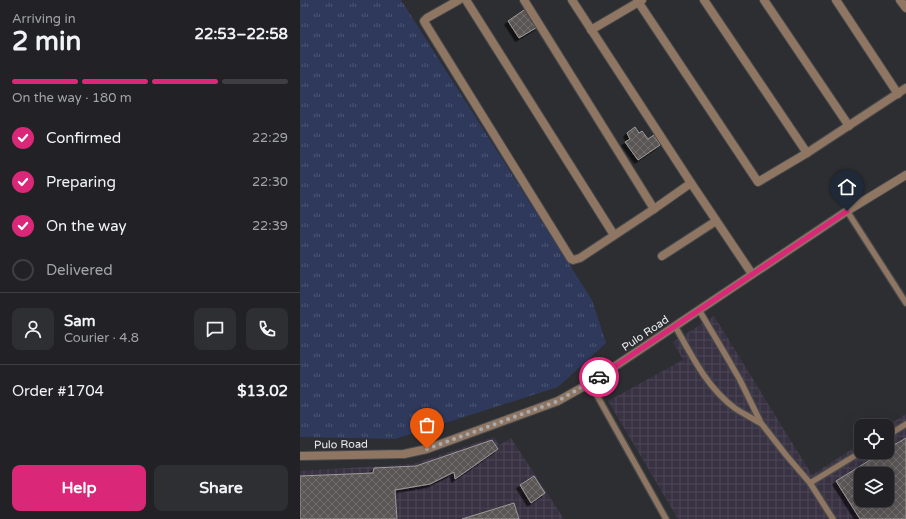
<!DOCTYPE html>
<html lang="en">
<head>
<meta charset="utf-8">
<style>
  :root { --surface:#222226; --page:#2e2f32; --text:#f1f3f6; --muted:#a2a4a7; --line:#3f3f43; --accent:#db2777 }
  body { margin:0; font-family:"Varela Round",sans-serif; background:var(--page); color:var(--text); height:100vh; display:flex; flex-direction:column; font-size:15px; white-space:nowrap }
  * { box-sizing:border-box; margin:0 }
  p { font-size:13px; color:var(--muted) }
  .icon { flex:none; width:22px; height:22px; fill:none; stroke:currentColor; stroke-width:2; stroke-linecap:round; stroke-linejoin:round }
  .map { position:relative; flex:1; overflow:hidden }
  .side { display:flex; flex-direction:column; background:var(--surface); width:300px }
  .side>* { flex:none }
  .controls { position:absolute; left:554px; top:419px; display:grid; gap:8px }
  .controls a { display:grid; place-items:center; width:40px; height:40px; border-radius:8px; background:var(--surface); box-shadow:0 4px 16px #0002,0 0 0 1px var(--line); font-size:20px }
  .pin { position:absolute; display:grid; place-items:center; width:34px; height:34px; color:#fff; margin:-41px -17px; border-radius:50% 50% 50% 0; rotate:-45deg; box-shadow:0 0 4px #0007 }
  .pin .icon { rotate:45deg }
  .courier { position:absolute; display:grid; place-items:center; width:40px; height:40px; margin:-20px; border:3px solid #db2777; border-radius:50%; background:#fff; color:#222; box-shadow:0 1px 5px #0007 }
  .overview em { font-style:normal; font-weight:700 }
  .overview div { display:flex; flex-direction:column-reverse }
  .overview { display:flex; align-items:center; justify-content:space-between; height:68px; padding:0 12px }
  h1 { font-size:26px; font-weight:700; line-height:30px }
  .bar { display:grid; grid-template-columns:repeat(4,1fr); gap:6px 4px; align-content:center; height:48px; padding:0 12px }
  .bar i { height:5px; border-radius:3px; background:var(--line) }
  .bar .active { background:var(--accent) }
  .bar p { grid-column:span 4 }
  .line { display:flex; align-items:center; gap:10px; padding:0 12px; border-top:1px solid var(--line) }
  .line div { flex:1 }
  .round { display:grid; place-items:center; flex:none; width:42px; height:42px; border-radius:8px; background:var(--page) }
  ol { padding:0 12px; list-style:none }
  li { display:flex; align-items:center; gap:12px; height:44px }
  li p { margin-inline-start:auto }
  li .icon { padding:4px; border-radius:50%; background:var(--accent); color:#fff; stroke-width:4 }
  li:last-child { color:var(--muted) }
  li i { width:22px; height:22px; border:2px solid var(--line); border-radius:50% }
  .cta { display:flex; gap:8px; margin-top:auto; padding:8px 12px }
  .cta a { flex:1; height:46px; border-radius:8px; background:var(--accent); color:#fff; font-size:16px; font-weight:700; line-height:46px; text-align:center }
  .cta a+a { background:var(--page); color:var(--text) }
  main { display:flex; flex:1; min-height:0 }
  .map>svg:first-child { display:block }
</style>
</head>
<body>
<main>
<section class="side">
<div class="overview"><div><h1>2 min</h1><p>Arriving in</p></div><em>22:53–22:58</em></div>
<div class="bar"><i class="active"></i><i class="active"></i><i class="active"></i><i></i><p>On the way · 180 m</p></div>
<ol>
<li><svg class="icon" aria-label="check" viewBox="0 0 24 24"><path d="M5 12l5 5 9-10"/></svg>Confirmed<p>22:29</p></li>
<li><svg class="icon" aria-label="check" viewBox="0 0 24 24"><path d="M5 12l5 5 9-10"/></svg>Preparing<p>22:30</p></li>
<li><svg class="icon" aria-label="check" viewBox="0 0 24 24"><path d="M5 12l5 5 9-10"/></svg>On the way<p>22:39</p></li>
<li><i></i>Delivered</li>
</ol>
<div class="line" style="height:72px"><a class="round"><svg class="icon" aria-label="person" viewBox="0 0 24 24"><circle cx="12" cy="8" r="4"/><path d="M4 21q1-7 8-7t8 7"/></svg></a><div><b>Sam</b><p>Courier · 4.8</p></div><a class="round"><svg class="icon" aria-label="chat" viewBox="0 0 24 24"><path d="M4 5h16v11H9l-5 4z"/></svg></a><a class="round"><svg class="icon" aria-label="phone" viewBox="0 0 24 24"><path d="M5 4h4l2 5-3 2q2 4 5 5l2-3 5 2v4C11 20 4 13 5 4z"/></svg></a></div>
<div class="line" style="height:52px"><div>Order #1704</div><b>$13.02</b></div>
<div class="cta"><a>Help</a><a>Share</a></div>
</section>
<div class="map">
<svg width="606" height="519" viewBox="0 0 606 519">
  <defs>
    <pattern id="industrial-grid" width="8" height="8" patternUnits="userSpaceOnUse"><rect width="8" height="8" fill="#393243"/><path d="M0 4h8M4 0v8" fill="none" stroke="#4c4655"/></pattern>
    <pattern id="grass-tufts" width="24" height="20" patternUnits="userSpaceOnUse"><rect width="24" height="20" fill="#2f395c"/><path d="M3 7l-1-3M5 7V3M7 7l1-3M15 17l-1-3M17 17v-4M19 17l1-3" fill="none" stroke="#4d5674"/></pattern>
    <pattern id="building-cross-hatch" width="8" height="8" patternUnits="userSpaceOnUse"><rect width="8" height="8" fill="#5a5654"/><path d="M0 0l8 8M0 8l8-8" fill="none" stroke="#726e6d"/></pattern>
    <filter id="shadow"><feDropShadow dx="-3.5" dy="3.5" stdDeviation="0" flood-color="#0009"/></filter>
  </defs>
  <rect width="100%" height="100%" fill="#2d2e32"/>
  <!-- industrial -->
  <g fill="url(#industrial-grid)" fill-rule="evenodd">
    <path d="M414,316L512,475L561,443V452H587V426L606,414V519H378L308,401L383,360L373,342ZM561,474H587V500H561Z"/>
    <path d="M194,437L199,445L211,438L264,519H0V471L113,464Z"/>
  </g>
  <!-- grass -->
  <path fill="url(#grass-tufts)" d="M0,0H101L292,300L306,343L258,387L95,439L0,437Z"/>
  <!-- building -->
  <g fill="url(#building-cross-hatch)" stroke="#9f9a98" fill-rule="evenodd" filter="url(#shadow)">
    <path d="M227,8L239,26L219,38L208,21Z"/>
    <path d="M335,127L339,133L342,131L348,139L354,135L360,145L338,160L325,142L330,139L327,133Z"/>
    <path d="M606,438V519H560L536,481L583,452H587V449ZM561,474H587V500H561Z"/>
    <path d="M192,440L198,449L155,479L154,472L130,484L95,490L97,519H0V476L73,473L74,468L116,466Z"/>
    <path d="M234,476L245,493L231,503L220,485Z"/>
    <path d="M214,503L219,519H162Z"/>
  </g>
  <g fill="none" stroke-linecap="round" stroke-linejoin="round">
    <!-- lane casing -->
    <g stroke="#48494c" stroke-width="8">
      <g id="lane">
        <path d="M547,211L606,303"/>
        <path d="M399,310L425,354L440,380L461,423L486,455L510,483L533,519"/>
        <path d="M375,326C392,356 407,388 436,409C444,414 452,418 460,423"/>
        <path d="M290,383L366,519"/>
        <path d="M587,436L606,424"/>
        <path d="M510,483L561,452"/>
      </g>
    </g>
    <!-- street casing -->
    <g stroke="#48494c" stroke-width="10">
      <g id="street">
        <path d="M159,0L127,18L124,21L125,23L271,259L273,260L280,258L354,209L391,183"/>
        <path d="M166,0L314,235"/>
        <path d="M224,0L354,209"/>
        <path d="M272,0L391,183L452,274"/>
        <path d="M337,0L458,182L507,153L606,88"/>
        <path d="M404,0L507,153"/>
        <path d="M464,0L549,126"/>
        <path d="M536,0L598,94"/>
        <path d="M600,0L606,8"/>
        <path d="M291,30L342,0"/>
        <path d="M362,256L416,221"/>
        <path d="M0,456L104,454L127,449L258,401L290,383L547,211L606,175"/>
      </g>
    </g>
    <!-- lane -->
    <use href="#lane" stroke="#8e7663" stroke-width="5.5"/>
    <!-- street -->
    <use href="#street" stroke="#8e7663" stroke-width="8"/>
  </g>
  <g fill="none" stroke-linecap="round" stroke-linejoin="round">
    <!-- done -->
    <path stroke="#a8aaad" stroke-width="4" stroke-dasharray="0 7.2" d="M127,449L258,401L299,377"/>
    <!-- route -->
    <path stroke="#db2777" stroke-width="5" d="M299,377L547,211"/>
  </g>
  <g text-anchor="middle" stroke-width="3" stroke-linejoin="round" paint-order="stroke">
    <!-- street labels -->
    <g font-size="11" fill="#ebecef" stroke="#2d2e32">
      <text transform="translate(345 333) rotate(-34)" y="4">Pulo Road</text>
      <text transform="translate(41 444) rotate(-1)" y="4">Pulo Road</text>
    </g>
  </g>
</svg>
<div class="controls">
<a><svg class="icon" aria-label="locate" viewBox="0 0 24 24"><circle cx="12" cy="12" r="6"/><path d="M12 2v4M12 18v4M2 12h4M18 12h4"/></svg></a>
<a><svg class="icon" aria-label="layers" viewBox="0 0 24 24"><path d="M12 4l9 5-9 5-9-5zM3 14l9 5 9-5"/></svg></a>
</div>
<div class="pin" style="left:127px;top:449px;background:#ea580c"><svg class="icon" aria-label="bag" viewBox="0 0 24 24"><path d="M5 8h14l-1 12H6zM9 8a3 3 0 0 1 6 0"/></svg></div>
<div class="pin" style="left:547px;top:211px;background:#1f2937"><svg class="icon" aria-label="home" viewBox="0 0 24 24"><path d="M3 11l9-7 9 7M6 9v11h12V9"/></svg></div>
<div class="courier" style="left:299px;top:377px"><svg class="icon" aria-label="car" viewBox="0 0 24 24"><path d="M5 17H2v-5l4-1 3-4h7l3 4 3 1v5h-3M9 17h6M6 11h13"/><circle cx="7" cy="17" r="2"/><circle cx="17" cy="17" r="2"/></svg></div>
</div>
</main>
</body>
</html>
